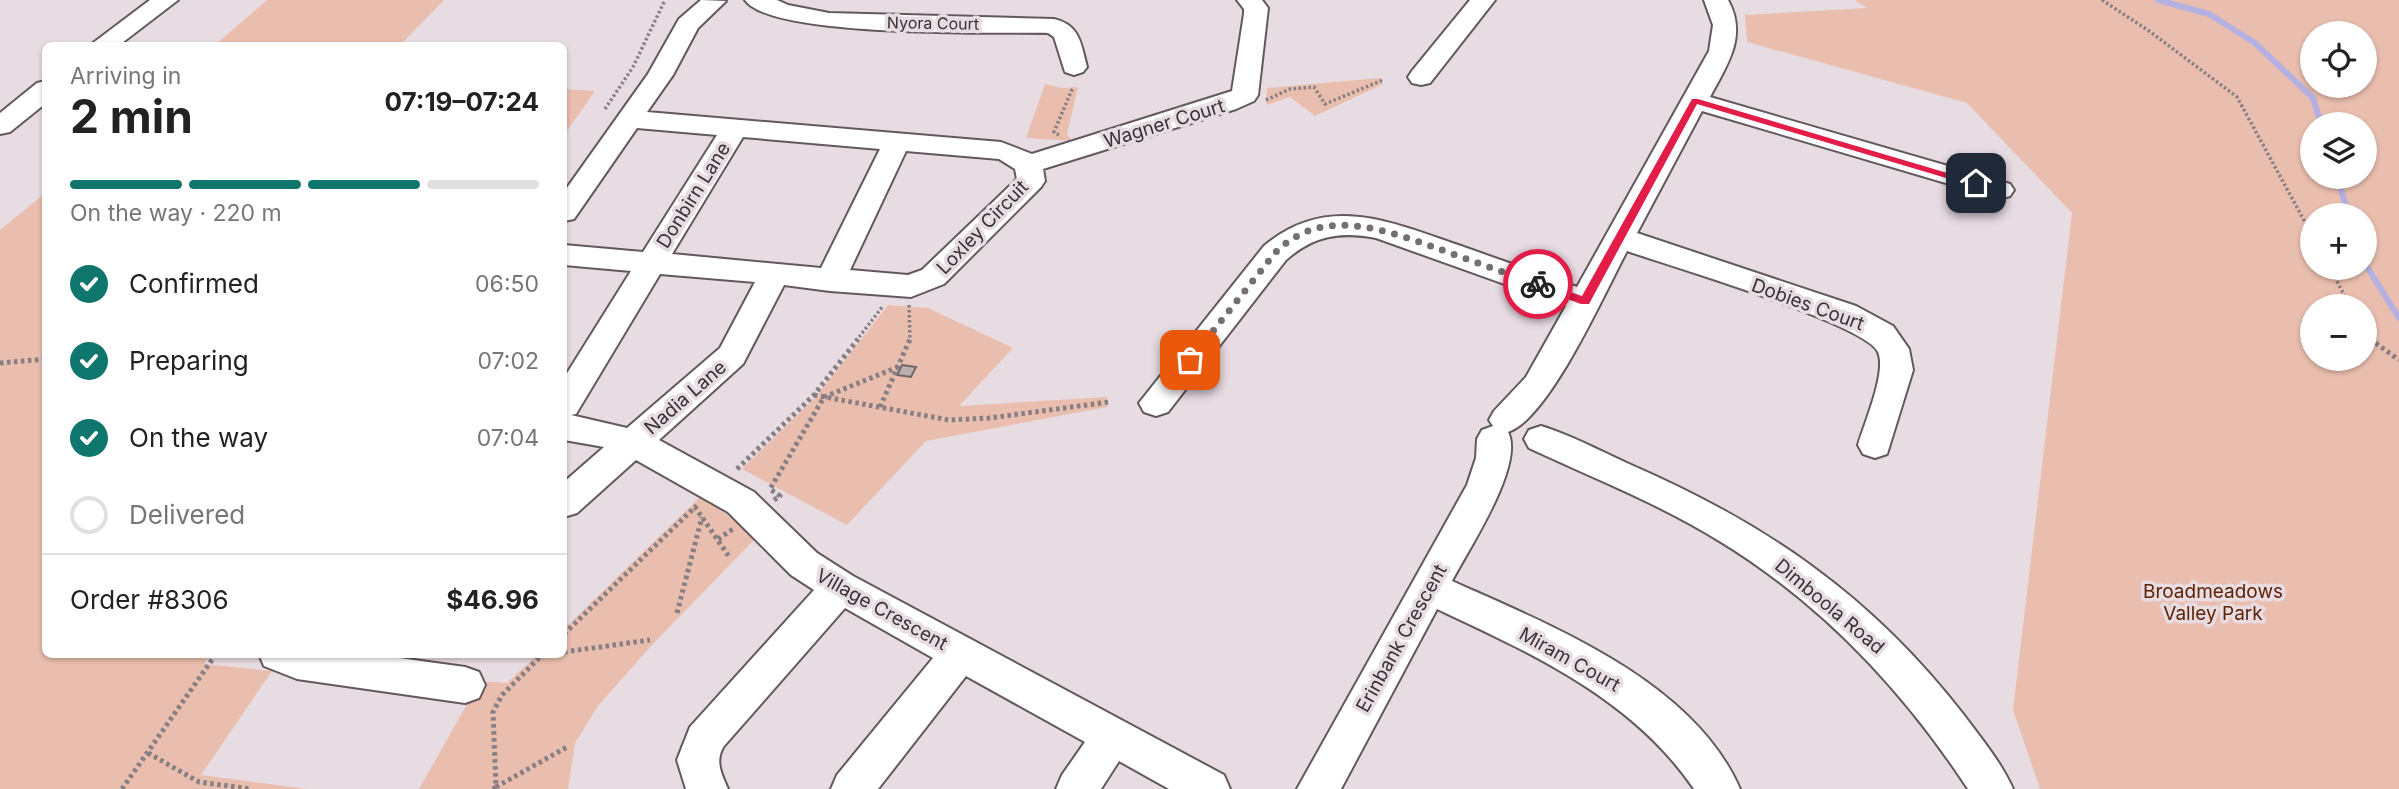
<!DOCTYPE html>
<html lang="en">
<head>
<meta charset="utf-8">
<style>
  :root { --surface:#fff; --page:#f2f2f2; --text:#222; --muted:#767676; --line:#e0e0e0; --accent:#0f766e }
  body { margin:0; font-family:Inter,sans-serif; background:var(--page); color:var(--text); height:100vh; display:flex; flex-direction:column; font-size:26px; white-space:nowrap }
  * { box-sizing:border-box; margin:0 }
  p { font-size:23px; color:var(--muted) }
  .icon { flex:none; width:38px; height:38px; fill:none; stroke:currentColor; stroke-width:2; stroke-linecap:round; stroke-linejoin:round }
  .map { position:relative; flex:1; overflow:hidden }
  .sheet { position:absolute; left:42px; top:42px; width:525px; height:616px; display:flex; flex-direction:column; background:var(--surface); border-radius:10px; box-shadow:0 2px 5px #0004 }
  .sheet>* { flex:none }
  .controls { position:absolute; left:2300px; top:21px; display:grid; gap:14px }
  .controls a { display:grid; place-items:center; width:77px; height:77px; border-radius:50%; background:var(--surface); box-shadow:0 2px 5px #0004; font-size:35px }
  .pin { position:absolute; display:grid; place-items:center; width:60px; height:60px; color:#fff; margin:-30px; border-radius:14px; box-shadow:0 4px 10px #0006 }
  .courier { position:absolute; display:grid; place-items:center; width:70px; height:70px; margin:-35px; border:5px solid #e11d48; border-radius:50%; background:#fff; color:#222; box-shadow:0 2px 9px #0007 }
  .headline em { font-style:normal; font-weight:700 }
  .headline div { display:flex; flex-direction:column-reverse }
  .headline { display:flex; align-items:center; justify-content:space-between; height:119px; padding:0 28px }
  h1 { font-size:46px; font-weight:700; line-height:52px }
  .bar { display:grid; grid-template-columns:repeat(4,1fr); gap:10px 7px; align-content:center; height:84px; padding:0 28px }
  .bar i { height:9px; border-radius:5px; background:var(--line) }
  .bar .active { background:var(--accent) }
  .bar p { grid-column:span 4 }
  .line { display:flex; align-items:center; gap:18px; padding:0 28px; border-top:2px solid var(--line) }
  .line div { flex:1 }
  ol { padding:0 28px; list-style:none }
  li { display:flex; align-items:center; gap:21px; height:77px }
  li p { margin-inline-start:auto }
  li .icon { padding:7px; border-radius:50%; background:var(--accent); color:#fff; stroke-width:4 }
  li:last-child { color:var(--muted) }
  li i { width:38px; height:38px; border:4px solid var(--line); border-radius:50% }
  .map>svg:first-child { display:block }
</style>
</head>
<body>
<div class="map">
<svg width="2399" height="789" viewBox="0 0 2399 789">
  <rect width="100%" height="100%" fill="#e8dce3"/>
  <!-- green -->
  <g fill="#eabeae" fill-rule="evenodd">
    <path d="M267,0H444L400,45H215Z"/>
    <path d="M1855,0H2399V789H2040L2013,710L2072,213L1967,103L1747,42L1745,15L1867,8ZM2312,33H2364V86H2312ZM2364,124V177H2312V124ZM2364,215V268H2312V215ZM2312,306H2364V359H2312Z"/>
    <path d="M1380,78L1383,84L1315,116L1290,97L1266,105L1267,88Z"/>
    <path d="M1045,84L1062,88L1078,87L1067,134L1072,141L1026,138Z"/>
    <path d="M564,89L595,91L564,135Z"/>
    <path d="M45,193L46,654L210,655L204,664L272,671L201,775L307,789H0V230Z"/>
    <path d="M888,305L928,308L1013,348L959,406L1107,397V407L926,441L847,525L742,469L815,398Z"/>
    <path d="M701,496L757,537L651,646L598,706L575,743L568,789H419L480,681L507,683L537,655L564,654V629Z"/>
  </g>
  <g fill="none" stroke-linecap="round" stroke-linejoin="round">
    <!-- stream -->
    <g stroke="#b4b1e2" stroke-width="6">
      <path d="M2158,0L2209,14L2255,43L2313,98L2321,124"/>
      <path d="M2337,177L2349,215"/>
      <path d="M2364,262L2399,318"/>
    </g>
  </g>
  <!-- building -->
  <path fill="#bcafb0" stroke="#726566" stroke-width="2" d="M902,365L916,367L911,377L897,375Z"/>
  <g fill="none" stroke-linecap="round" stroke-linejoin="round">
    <!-- minor casing -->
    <g stroke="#62585e" stroke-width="4">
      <g id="minor">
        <path d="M150,0H178L118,46H89Z"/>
        <path d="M701,0L726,1L698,28L673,75L647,112L1001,142L1032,154L1232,91L1244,14V9L1237,0H1262L1268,8L1258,95L1254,101L1236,109L1043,169L1045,181L1041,187L944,284L911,297L830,291L784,285L743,364L659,440L754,492L817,553L853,576L1224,775L1230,789H1169L1119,761L1101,789H1056L1062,775L1085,742L966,676L878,789H831L837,775L933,658L845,608L724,746C714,761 722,775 728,789H686L677,760L690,727L814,590L791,575L728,512L636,460L577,513L564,517V482L604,447L564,440V378L631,271L564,265V245L643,252L717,135L637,128L574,219L564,221V192L648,74L679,19ZM743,137L880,149L821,268L672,254ZM906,151L999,159L1015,169L1017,179L922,270L908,275L850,270ZM660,274L755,282L720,348L627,428L571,415L576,414Z"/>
        <path d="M745,0H777L788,5L829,13L1054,19C1080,25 1081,44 1087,67L1083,72L1074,75L1065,72L1054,37L1048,33C997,32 771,38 745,0Z"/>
        <path d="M1470,0H1495L1430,83L1421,85L1412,83L1408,77L1412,71Z"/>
        <path d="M1704,0H1728C1748,36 1727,65 1710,97L2010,184L2014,190L2010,196L2000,199L1702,111L1637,233L1856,306L1893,326L1909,349L1913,370L1887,454L1875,458L1863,454L1858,445C1864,424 1887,372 1878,352C1866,324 1667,265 1627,251C1605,292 1549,419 1508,432C1525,465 1468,550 1452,581C1552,626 1693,681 1740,789H1694C1633,699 1533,654 1437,609L1341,789H1297L1467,485L1476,458L1477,439L1482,430L1493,426L1489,420L1494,411L1526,377L1566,306L1376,238C1340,231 1313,236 1286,260L1168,412L1156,416L1144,412L1139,403L1264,246C1328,192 1393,223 1461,246C1500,260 1538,273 1577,287L1709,51L1713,25Z"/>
        <path d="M46,81V103L10,132L0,134V113L37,83Z"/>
        <path d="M1541,426C1571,435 1600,451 1629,464C1765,523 1871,595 1963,714C1981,738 2001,762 2013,789H1968C1903,690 1822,604 1721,542C1660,504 1593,478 1529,448L1524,439L1529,430Z"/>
        <path d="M259,654H370L465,667L479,672L485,685L479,698L465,703L297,679L264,666Z"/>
      </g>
    </g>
    <!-- path-far1 -->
    <g stroke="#877f83" stroke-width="3.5" stroke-dasharray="2.5 2.5" stroke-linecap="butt">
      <path d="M2102,0L2149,31L2237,97L2312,235"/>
      <path d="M1266,100L1290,89L1314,87L1325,104L1383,80"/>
      <path d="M605,109L633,67L665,0"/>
      <path d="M1059,135L1054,132L1073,87"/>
      <path d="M2330,268L2350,306"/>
      <path d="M909,305L910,341"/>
      <path d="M2364,332L2372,341"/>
      <path d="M856,341L883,306"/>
    </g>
    <!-- path -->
    <g stroke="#877f83" stroke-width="5" stroke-dasharray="3.5 3.5" stroke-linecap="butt">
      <path d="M2370,339L2399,360"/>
      <path d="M0,363L46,359"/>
      <path d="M814,395L949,420L990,418L1109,402"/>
      <path d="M880,407L910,339"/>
      <path d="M737,469L814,395L858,339"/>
      <path d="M774,500L780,496L770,489L824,397L898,367"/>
      <path d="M718,539L733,529"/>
      <path d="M677,613L702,517"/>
      <path d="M564,634L695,507L730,558"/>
      <path d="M564,652L650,640"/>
      <path d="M148,753L199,782L251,789"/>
      <path d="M496,787L567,747"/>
      <path d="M122,789L216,654"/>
      <path d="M493,789L496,787L493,712L502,695L543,654"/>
    </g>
    <!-- minor -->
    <use href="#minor" fill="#fff" fill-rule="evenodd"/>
  </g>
  <!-- route -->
  <path fill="#e11d48" d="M1692,99H1698L1981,183L1973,186L1697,104L1589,304H1581L1535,287V282L1538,281L1582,296Z"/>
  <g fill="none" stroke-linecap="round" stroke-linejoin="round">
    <!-- done -->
    <path stroke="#756e72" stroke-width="7" stroke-dasharray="0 12.6" d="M1190,360L1275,253C1323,204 1387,231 1442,250C1474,262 1506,273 1538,284"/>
  </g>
  <g text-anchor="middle" stroke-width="7" stroke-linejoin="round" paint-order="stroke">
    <!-- far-street labels -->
    <g font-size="16" fill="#373235" stroke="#e8dce3">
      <text transform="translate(933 23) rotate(1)" y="6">Nyora Court</text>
    </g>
    <!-- street labels -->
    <g font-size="19" fill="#373235" stroke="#e8dce3">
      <text transform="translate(1164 123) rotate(-17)" y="7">Wagner Court</text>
      <text transform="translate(693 195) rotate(-58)" y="7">Donbirn Lane</text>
      <text transform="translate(982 227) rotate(-46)" y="7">Loxley Circuit</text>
      <text transform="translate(1808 304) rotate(20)" y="7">Dobies Court</text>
      <text transform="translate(685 397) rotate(-41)" y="7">Nadia Lane</text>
      <text transform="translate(1830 606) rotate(40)" y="7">Dimboola Road</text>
      <text transform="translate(882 609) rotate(29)" y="7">Village Crescent</text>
      <text transform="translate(1401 638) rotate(-61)" y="7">Erinbank Crescent</text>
      <text transform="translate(1570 659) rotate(29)" y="7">Miram Court</text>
    </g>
    <!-- park labels -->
    <g font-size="19" fill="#602104" stroke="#e8dce3">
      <text x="2213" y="598">Broadmeadows<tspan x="2213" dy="22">Valley Park</tspan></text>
    </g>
  </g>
</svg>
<div class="controls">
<a><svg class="icon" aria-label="locate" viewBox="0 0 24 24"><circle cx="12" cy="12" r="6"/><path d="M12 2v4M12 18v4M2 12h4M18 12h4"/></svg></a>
<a><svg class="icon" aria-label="layers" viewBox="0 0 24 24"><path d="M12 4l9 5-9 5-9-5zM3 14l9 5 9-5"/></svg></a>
<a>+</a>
<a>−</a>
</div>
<div class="pin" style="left:1190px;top:360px;background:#ea580c"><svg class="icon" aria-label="bag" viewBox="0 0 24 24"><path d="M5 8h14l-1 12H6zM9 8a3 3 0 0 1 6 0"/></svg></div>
<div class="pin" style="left:1976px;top:183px;background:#1f2937"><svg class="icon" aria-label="home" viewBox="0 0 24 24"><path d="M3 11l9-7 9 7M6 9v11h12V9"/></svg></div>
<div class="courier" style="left:1538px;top:284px"><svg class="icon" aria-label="bike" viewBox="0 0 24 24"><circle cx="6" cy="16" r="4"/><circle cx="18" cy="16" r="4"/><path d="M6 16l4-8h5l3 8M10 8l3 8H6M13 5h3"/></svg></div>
<section class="sheet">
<div class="headline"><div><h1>2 min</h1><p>Arriving in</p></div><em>07:19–07:24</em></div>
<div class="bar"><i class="active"></i><i class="active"></i><i class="active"></i><i></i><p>On the way · 220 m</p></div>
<ol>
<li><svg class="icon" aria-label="check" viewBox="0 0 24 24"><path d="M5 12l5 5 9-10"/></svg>Confirmed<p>06:50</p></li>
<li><svg class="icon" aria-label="check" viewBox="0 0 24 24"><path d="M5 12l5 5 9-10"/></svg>Preparing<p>07:02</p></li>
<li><svg class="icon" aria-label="check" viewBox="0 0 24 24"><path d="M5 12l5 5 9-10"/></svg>On the way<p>07:04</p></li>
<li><i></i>Delivered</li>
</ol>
<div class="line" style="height:91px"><div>Order #8306</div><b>$46.96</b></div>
</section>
</div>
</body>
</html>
